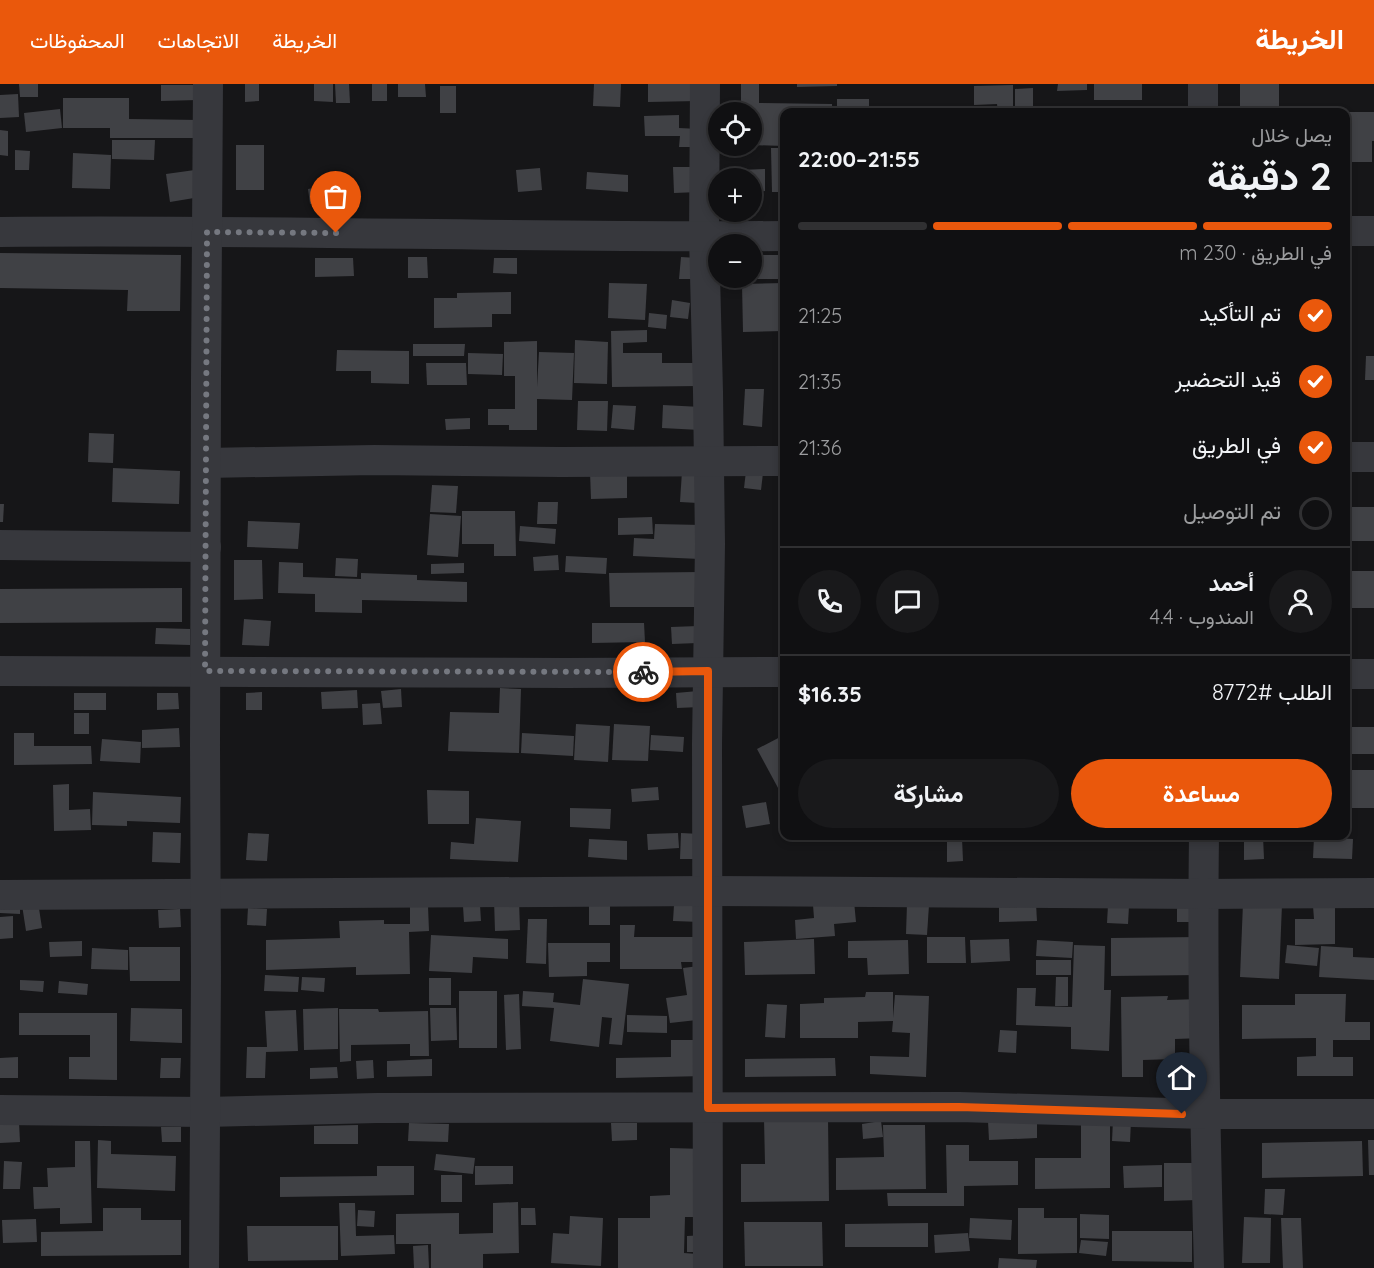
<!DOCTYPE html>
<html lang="ar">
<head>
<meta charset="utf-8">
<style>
  :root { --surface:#101012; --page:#19191b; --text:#f1f3f6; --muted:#9c9d9f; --line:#303032; --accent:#ea580c }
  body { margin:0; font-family:Quicksand,Vazirmatn,sans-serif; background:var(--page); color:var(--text); direction:rtl; height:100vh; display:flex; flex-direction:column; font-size:22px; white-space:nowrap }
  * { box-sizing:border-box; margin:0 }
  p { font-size:20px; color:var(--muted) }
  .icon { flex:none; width:33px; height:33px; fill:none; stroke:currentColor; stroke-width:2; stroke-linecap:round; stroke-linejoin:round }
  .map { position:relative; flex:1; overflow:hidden; direction:ltr }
  .details { position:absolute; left:780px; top:24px; width:570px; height:732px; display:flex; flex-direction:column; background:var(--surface); border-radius:12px; box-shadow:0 3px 9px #0003,0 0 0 2px var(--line); direction:rtl }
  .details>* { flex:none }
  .fabs { position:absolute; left:708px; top:18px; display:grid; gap:12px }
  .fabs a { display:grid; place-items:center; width:54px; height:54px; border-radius:50%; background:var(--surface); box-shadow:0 3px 9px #0003,0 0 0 2px var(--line); font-size:30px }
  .pin { position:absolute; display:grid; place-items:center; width:51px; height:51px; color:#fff; margin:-62px -26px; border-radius:50% 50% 50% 0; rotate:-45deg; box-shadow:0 0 6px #0007 }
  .pin .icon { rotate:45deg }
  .courier { position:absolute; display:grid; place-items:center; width:60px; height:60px; margin:-30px; border:4px solid #ea580c; border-radius:50%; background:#fff; color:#222; box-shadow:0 2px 8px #0007 }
  .overview em { font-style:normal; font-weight:700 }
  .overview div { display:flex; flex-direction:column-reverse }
  .overview { display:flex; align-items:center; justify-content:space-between; height:102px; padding:0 18px }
  h1 { font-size:39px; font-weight:700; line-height:45px }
  .bar { display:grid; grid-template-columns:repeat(4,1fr); gap:9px 6px; align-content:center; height:72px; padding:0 18px }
  .bar i { height:8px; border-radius:4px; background:var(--line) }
  .bar .selected { background:var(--accent) }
  .bar p { grid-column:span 4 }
  .line { display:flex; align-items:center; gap:15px; padding:0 18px; border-top:2px solid var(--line) }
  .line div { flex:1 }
  .round { display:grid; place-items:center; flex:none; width:63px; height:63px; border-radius:32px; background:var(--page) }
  ol { padding:0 18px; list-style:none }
  li { display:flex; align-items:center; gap:18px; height:66px }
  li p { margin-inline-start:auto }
  li .icon { padding:6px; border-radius:50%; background:var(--accent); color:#fff; stroke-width:4 }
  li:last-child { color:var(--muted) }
  li i { width:33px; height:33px; border:3px solid var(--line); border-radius:50% }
  .button { display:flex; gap:12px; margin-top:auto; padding:12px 18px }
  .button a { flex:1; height:69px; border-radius:36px; background:var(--accent); color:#fff; font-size:24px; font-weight:700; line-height:69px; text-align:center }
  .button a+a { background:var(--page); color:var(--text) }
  header { display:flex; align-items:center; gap:36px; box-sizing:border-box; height:84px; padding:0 30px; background:var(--accent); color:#fff }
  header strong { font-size:28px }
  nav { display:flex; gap:33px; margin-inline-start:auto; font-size:21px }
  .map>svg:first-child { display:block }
</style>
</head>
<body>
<header>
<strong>الخريطة</strong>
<nav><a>الخريطة</a><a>الاتجاهات</a><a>المحفوظات</a></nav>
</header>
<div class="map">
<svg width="1374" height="1184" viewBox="0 0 1374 1184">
  <rect width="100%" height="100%" fill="#161618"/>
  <!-- building -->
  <g fill="#404145">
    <path d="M19,0H38V13H20Z"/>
    <path d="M245,0H259V17L245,18Z"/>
    <path d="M314,0H333V18L314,17Z"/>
    <path d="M335,0H349L350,19H336Z"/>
    <rect x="372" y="0" width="15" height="17"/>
    <path d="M398,0H425L426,13H398Z"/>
    <path d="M594,0H621L620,23L593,22Z"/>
    <path d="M648,0H698V17L648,18Z"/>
    <path d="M741,0H759V19L832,20V28H784V62L752,61V28H741Z"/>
    <path d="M797,0H837V2L797,3Z"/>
    <path d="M1058,0H1087V6L1057,7Z"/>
    <rect x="1094" y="0" width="48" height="16"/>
    <rect x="1240" y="0" width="39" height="28"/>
    <path d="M161,1H198V16L161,17Z"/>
    <path d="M1013,1V28H998L997,20L974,21V2Z"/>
    <rect x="440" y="2" width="16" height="27"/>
    <path d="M1033,4V28H1015V5Z"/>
    <path d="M18,10L19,33L0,34V11Z"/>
    <path d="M63,14H129V35L200,36V54H110V44H63Z"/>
    <rect x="837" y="15" width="32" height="13"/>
    <path d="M60,25L62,44L26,48L24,29Z"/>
    <path d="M1346,28H1374V57H1372V78H1346Z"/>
    <path d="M679,31V44L699,45L698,63H679L680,52H645L644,32Z"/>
    <path d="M0,46L8,47V72L0,71Z"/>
    <path d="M112,56H155L154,76L112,75Z"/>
    <rect x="236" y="61" width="28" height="45"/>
    <path d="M771,64H784V108H772Z"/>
    <path d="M15,66L30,67L29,86H15Z"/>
    <path d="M73,69L111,71L110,105L72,104Z"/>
    <path d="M673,83H698L699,108L674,109Z"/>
    <path d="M540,84L542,106L518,108L516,86Z"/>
    <path d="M202,85L206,112L170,118L166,90Z"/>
    <path d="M765,85V107L752,108V94H740V86Z"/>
    <path d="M587,88L628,91V108L586,105Z"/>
    <path d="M330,101L332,116L310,120L308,105Z"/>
    <path d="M0,169L181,171L180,227H127L128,206L0,204Z"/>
    <rect x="752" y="171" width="32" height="24"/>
    <path d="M408,173H427L428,194H408Z"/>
    <path d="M681,173L698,174L697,195H679Z"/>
    <path d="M315,174H353L354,192L315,193Z"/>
    <path d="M494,174H517V190L493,189Z"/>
    <path d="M609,199L647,200L645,236L608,234Z"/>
    <path d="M784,199V247L743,248L742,200Z"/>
    <path d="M511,208V230H492V243L434,244V214H457V209Z"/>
    <path d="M672,216L690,219L688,235L670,233Z"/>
    <path d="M649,229L667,231L666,245L648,243Z"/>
    <path d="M647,246V258L623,259V269H662V279H700V302L612,303L611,247Z"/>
    <path d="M575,256L608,258L607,300L574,299Z"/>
    <path d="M537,257V303L539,268L574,269L572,316L537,315V346H509V341H488V325H515V292H504V258Z"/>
    <path d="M413,260H465L464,272H413Z"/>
    <path d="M337,266L409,267V300L371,299V287H336Z"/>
    <path d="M468,269L503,270L502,291L468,290Z"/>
    <path d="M1366,272H1374V296H1365Z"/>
    <path d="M426,279H466L467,301H427Z"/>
    <path d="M1346,280H1349L1350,311H1346Z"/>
    <path d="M745,305H764L762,343L743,341Z"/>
    <path d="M578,317H608L607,347L577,346Z"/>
    <path d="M613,321L636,322L634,346L611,344Z"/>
    <path d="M663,321L701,323L700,346L662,344Z"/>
    <path d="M470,334V345L446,346L445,335Z"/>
    <path d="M89,349L114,350L113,379L88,378Z"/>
    <path d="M113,384L180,387L179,420L112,418Z"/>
    <path d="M627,387V414L591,415L590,388Z"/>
    <path d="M682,387L700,389L698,419L680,418Z"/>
    <path d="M746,387L763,389L761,406L744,404Z"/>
    <path d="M432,401L458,402L456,429L430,428Z"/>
    <path d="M538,418H558L557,440H537Z"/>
    <path d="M0,420H4L3,438H0Z"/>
    <rect x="1346" y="423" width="28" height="34"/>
    <path d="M462,427H515L516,472H494V460H462Z"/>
    <path d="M430,430L461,432L458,473L427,471Z"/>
    <path d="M652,433L653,450L618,451V434Z"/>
    <path d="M248,437L300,439L298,465L247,463Z"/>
    <path d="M655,440L702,441L700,475L633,472L634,454L654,455Z"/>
    <path d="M520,442L556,445L555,460L519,457Z"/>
    <path d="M558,471L559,486L534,487L533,473Z"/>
    <path d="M566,472L607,474L606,490L565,488Z"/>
    <path d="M336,474L358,475L357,493L335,492Z"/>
    <path d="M234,476H262L263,515L234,516Z"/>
    <path d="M279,478L303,479V493L361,495V489L417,491V496L467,498V518L362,516V529L315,528V510L278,509Z"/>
    <path d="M464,479V489L431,490V480Z"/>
    <path d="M1348,487H1374V524H1349Z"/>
    <path d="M701,488V523H610L609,489Z"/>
    <path d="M182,504V538L0,539V505Z"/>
    <path d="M244,535L271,537L269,562L242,561Z"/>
    <path d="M592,539H644L645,558L592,559Z"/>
    <path d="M1346,540H1352V557L1346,558Z"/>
    <path d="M698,542V559L672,560L671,543Z"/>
    <path d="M156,544L190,545V561L155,560Z"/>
    <path d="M500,604L521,605L519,669L448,667L450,628L499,629Z"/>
    <path d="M401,605L402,623L383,624L381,607Z"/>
    <path d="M357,606L358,624L322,625L321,608Z"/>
    <path d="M698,607L700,623L677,624L676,609Z"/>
    <path d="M262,608V626H246V609Z"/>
    <rect x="74" y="609" width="32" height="17"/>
    <path d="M157,609H178L179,625L157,626Z"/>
    <path d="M380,619L382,640L363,641L362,620Z"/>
    <rect x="74" y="629" width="15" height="21"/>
    <path d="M576,640L610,642L608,678L574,676Z"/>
    <path d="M614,640L650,642L648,677L612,676Z"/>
    <rect x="1346" y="643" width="28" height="27"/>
    <path d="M179,644L180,663L142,664V646Z"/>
    <path d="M14,649H34V662H91L92,680L14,681Z"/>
    <path d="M522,649L574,652L573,672L521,669Z"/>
    <path d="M651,651L684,653L683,668L650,666Z"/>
    <path d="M784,651V715L757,665Z"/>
    <path d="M102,655L141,658L140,679L100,677Z"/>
    <rect x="1346" y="686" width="28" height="38"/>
    <path d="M69,700V726L90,725L91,746L54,747L53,701Z"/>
    <path d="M658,703L659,716L632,718L631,705Z"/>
    <path d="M427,706L469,707V740H428Z"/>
    <path d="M93,708L181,713L180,739L127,737V742L92,741Z"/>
    <path d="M766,718L770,740L746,744L742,722Z"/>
    <path d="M570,724L611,725L610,745L570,743Z"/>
    <path d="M476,734L521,737L518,778L450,775L451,758L474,760Z"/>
    <path d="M153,748L181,749L180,779L152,778Z"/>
    <path d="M248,749L269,750L267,777L246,776Z"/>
    <path d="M678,749L679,764L648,766L647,750Z"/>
    <path d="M681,749L700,750L699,775H680Z"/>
    <path d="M1244,752H1263L1264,775L1244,776Z"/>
    <path d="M1314,753L1353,755L1352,775L1313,774Z"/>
    <path d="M947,754H962L963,777L947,778Z"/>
    <path d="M589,755L627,757V776L588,773Z"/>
    <path d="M0,815H20V830L0,829Z"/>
    <path d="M494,816H519L520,846L495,847Z"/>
    <path d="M854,817L856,838L834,840L835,852L796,855L795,836L814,834L813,821Z"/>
    <path d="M38,818L42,844L26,847L22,821Z"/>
    <path d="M1243,819L1282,820L1279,895L1240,893Z"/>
    <path d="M907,820L929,821L927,851L906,850Z"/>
    <path d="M1036,820L1037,837L999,838V821Z"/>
    <rect x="1177" y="820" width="23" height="18"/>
    <path d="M480,821L481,837L464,838L463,822Z"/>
    <rect x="589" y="821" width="21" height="20"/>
    <path d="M674,821L702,822L701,838L673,837Z"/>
    <path d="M1108,821L1129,822L1128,840L1107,839Z"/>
    <path d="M410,822H428L429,847L409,848L410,890L356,891V883L266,886V856L340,854L339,837L384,836V840H410Z"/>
    <path d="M1313,822H1335V860L1295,861V835H1314Z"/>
    <path d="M248,824L267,825L266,842L247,841Z"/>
    <path d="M180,825L181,843L159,844L158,826Z"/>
    <path d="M13,832V854L0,855V833Z"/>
    <path d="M528,835H547L546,880L526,879Z"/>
    <path d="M620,841H635L634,853H701V878H681L682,885H620Z"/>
    <path d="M431,851L508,855V875L473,873L472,889L429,887Z"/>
    <path d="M927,853H965L966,879H927Z"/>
    <path d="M1199,853L1200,891L1111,892V854Z"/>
    <path d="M814,855L815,890L745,891L744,858Z"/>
    <path d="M1009,855L1010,877L971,879L970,856Z"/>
    <path d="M908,856L909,890L868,891L867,874H848V857Z"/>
    <path d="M1037,856L1073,858L1072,874L1036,872Z"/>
    <path d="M82,857V872L50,873L49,858Z"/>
    <path d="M548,859H610V878H587V892L549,893Z"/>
    <path d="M1074,861L1105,862L1104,906H1111L1109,967L1071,965V943L1016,941L1017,904H1036L1035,922L1072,923Z"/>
    <path d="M1287,861L1319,864L1317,882L1285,879Z"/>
    <path d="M1321,862L1353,864V873L1374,874V896L1319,893Z"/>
    <path d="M129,863H180V897H130Z"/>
    <path d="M92,864L128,866V886L91,885Z"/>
    <rect x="1036" y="876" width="35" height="15"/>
    <path d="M699,882L706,935L670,939L666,914L687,911L683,884Z"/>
    <path d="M265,891L299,893L298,908L264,907Z"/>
    <path d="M302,893L325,894L324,908L301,906Z"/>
    <path d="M1056,893H1068V922H1055Z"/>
    <rect x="429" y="894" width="22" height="27"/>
    <path d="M583,895L629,900L622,961L609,960L612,934L602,933L599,963L550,957L554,924L522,922L523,907L554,909L553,918L580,921Z"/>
    <path d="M20,896L44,897L43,908L20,906Z"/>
    <path d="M59,897L88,900L87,911L58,909Z"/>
    <rect x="459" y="907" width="38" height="57"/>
    <path d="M866,908H893V934L895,911L929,912L926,993L870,990V972L909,973L910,949L892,948L893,937L858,938V954H800V920L824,919V914L865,913Z"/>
    <path d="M519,910L521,965L506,966L504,911Z"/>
    <path d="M1295,910H1346L1345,938H1370V956H1333V973H1353V992H1297V973L1316,972V954L1242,955V921H1295Z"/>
    <path d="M1168,912L1167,916L1202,915L1203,954L1175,955V975L1143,976V993H1122L1121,913Z"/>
    <path d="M767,920L787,921L785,954L765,953Z"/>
    <path d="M131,924L182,925V959L130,957Z"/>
    <path d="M338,924V965L304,966L303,925Z"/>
    <path d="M430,924H456L457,956L431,957Z"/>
    <path d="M339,925H378L379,928L428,927L429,972H410V960L351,961V977L340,978Z"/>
    <path d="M296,926L298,967L266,968L265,994H246L247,963H267L265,927Z"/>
    <path d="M19,929H117V996L69,995V973H90V951H19Z"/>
    <path d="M627,931L667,932V949L627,948Z"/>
    <path d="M1000,946L1017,947L1016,969L998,968Z"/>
    <path d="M671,956H704L705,992L616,994V974L671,973Z"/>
    <path d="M18,973V994H0V974Z"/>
    <path d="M161,974H181L180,994H160Z"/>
    <path d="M835,974L836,992L745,993V975Z"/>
    <path d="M432,975V992L387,993V977Z"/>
    <path d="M373,976L374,994L357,995L356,977Z"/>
    <path d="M337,983L338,994L310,995V984Z"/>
    <path d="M828,1034L829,1117L741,1118V1080H765L764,1035Z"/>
    <path d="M1037,1036V1054L989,1056L988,1037Z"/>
    <path d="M1113,1036L1131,1037L1130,1058L1112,1057Z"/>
    <path d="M881,1037L883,1053L863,1055L862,1040Z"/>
    <path d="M0,1038H19L20,1058L0,1059Z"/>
    <path d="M1081,1038H1110V1104L1035,1105V1074H1081Z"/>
    <path d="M409,1039L449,1040L448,1058L408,1057Z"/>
    <path d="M611,1039H637V1056L612,1057Z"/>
    <path d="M358,1041V1060H314V1042Z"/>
    <path d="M883,1041H925L926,1105L836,1106V1074L884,1073Z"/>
    <path d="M161,1043H181V1058H162Z"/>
    <path d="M98,1056L111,1057V1070L176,1072L175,1107L97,1104Z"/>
    <path d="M1368,1056H1374V1091H1369Z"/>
    <path d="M75,1057H90L92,1139L60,1140V1124L34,1125L33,1103H48L47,1084L75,1083Z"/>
    <path d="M1362,1057L1363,1092L1262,1094V1059Z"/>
    <path d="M946,1061H969V1077H1018V1101L964,1102V1122H888L887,1109H947Z"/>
    <path d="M670,1064L704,1065V1133H685L684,1169L697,1170V1184H618V1134H650V1112L670,1111Z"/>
    <path d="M436,1070L475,1074L473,1090L434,1086Z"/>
    <path d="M4,1077L22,1078L20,1105H3Z"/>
    <path d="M1164,1079H1199V1116L1164,1117Z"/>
    <path d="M1162,1081V1103L1124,1104L1123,1082Z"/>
    <path d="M377,1082H414V1111L280,1113V1093L377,1092Z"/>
    <path d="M475,1082H513V1100L475,1101Z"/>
    <rect x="441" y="1091" width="21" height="27"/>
    <path d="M1265,1105H1285L1283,1131L1264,1130Z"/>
    <path d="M518,1118L519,1169L483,1170V1184H431V1160H396V1130L459,1129V1150L493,1149V1119Z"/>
    <path d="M339,1119H355L356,1152L394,1151L395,1170L341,1172Z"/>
    <path d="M103,1124H141V1136H181V1171L41,1172V1148L103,1147Z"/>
    <path d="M521,1124H535L536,1141H521Z"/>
    <path d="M1018,1124H1044V1134H1077V1169L1018,1170Z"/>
    <path d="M358,1126L375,1127L374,1143L357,1142Z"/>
    <path d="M1080,1130L1109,1131V1155L1080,1154Z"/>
    <path d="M570,1132L603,1134L601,1182L551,1179L553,1149L569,1150Z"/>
    <path d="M1244,1133L1271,1134L1270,1179H1242Z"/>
    <path d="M970,1134L1012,1136L1011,1156L969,1154Z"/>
    <path d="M1281,1134H1301L1303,1184H1283Z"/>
    <path d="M36,1135L37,1158L3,1159L2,1136Z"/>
    <path d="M744,1138H822L823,1182H745Z"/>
    <path d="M928,1139V1163H845V1140Z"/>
    <path d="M247,1142H338V1176L248,1177Z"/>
    <path d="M1112,1147H1192V1178L1112,1177Z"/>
    <path d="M968,1149L970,1167L935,1169L934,1151Z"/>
    <path d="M706,1151V1168H687V1152Z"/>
    <path d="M1081,1156L1108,1158L1106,1172L1079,1169Z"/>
    <path d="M428,1161L429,1184H414L413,1162Z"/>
    <path d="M999,1174L1037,1176L1036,1184H998Z"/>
  </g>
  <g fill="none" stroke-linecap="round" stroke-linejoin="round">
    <!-- street -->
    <g stroke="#37383d" stroke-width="30">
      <path d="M705,0L704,152L708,308L710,460L707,660L708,1184"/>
      <path d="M1203,28V0"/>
      <path d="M1346,147H1374"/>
      <path d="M0,148C262,145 523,154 784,152"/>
      <path d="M1346,373H1374"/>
      <path d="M206,379L374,376L561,378L784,377"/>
      <path d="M0,461L206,463"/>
      <path d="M0,587L566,589L784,588"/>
      <path d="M1346,590H1374"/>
      <path d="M1204,752C1202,896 1205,1040 1209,1184"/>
      <path d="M0,811L707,807L1203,810L1374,809"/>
      <path d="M0,1026L206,1028L377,1024L959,1023L1205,1030H1374"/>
      <path d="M204,1184L206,891L205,662L206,295L208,0"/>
    </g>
  </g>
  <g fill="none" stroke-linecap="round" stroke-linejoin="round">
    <!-- done -->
    <path stroke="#757880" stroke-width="6" stroke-dasharray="0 10.8" d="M336,149L207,148L205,587L643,588"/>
    <!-- route -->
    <path stroke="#ea580c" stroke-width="8" d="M643,588L708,587V1024L959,1023L1182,1030"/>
  </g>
</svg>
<div class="fabs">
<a><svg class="icon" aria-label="locate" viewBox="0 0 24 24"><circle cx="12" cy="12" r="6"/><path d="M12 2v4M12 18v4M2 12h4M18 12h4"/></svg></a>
<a>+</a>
<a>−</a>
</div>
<div class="pin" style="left:336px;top:149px;background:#ea580c"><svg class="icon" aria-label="bag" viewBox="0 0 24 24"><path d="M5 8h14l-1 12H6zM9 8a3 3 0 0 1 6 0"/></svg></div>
<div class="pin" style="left:1182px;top:1030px;background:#1f2937"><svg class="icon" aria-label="home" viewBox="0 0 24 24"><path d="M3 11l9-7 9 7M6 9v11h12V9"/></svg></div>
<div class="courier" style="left:643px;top:588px"><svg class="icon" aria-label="bike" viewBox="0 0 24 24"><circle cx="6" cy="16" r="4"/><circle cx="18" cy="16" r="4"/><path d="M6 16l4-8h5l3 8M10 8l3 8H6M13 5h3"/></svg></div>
<section class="details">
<div class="overview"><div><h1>2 دقيقة</h1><p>يصل خلال</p></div><em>21:55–22:00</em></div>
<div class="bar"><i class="selected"></i><i class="selected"></i><i class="selected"></i><i></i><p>في الطريق · 230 m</p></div>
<ol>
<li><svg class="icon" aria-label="check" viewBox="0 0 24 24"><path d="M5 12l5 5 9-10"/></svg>تم التأكيد<p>21:25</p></li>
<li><svg class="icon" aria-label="check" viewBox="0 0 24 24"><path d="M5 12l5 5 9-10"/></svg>قيد التحضير<p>21:35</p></li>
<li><svg class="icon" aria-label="check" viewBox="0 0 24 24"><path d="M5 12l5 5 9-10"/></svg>في الطريق<p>21:36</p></li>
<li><i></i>تم التوصيل</li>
</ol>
<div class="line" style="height:108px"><a class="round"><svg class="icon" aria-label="person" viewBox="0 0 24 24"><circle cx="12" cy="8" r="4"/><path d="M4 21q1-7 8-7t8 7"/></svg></a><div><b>أحمد</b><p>المندوب · 4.4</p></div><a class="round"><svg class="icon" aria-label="chat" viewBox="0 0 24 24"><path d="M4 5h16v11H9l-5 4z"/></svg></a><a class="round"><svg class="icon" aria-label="phone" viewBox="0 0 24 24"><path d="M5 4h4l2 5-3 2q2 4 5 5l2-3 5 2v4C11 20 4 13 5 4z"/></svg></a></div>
<div class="line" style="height:78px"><div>الطلب #8772</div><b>$16.35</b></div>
<div class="button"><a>مساعدة</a><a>مشاركة</a></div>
</section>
</div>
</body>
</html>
